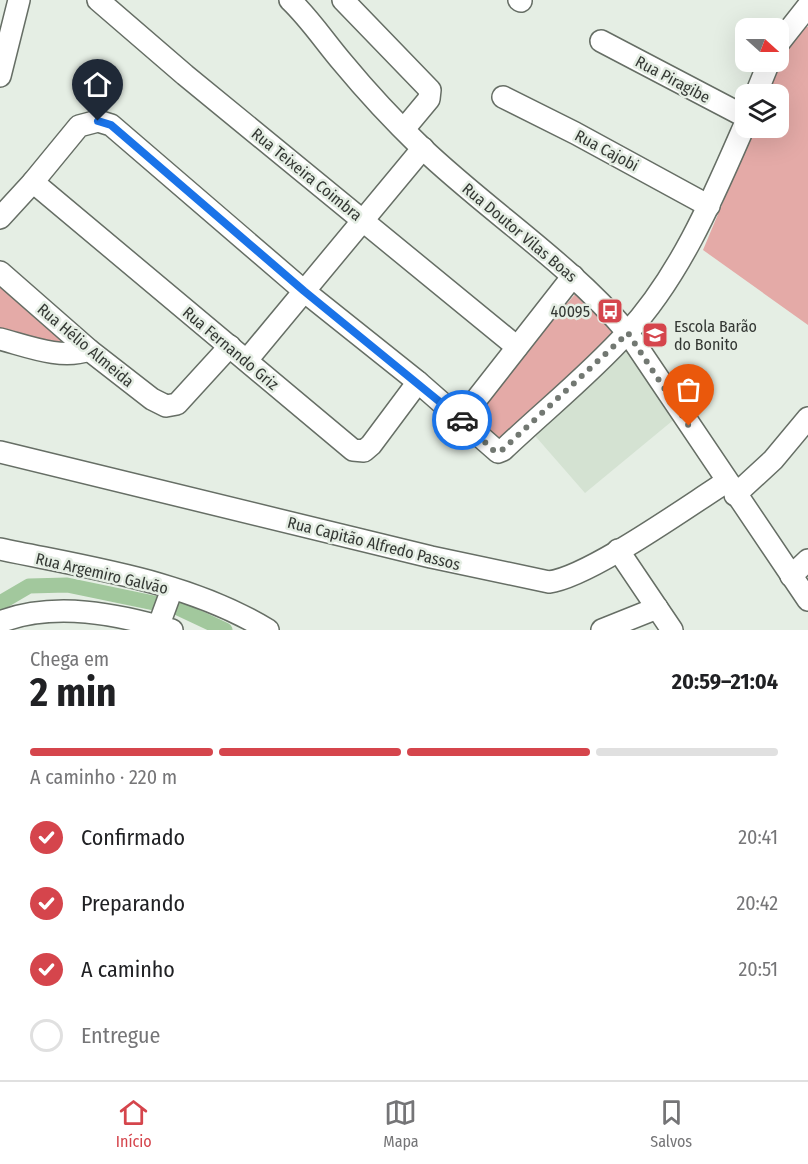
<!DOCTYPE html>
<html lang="pt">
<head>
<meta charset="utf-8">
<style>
  :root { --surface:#fff; --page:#f2f2f2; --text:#202124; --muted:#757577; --line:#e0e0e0; --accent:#d5454c }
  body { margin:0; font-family:"Fira Sans Condensed",sans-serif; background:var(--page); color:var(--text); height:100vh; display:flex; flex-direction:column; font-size:22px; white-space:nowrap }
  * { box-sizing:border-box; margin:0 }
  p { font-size:20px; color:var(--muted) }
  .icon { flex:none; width:33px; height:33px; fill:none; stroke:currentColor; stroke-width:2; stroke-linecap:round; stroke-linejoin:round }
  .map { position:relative; height:630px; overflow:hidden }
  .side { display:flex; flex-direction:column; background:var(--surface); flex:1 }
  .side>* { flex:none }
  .needle { width:39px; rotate:111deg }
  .buttons { position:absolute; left:735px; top:18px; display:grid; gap:12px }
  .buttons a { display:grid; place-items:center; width:54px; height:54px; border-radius:12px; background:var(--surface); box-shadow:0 6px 24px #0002; font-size:30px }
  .pin { position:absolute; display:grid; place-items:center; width:51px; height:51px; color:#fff; margin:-62px -26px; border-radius:50% 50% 50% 0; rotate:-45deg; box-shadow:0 0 6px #0007 }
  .pin .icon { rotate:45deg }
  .courier { position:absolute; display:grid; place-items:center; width:60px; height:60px; margin:-30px; border:4px solid #1a73e8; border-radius:50%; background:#fff; color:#222; box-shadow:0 2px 8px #0007 }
  .overview em { font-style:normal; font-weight:700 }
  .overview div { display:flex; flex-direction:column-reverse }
  .overview { display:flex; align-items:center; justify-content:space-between; height:102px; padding:0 30px }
  h1 { font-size:39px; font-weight:700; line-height:45px }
  .bar { display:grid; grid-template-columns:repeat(4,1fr); gap:9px 6px; align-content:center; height:72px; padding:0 30px }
  .bar i { height:8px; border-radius:4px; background:var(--line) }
  .bar .selected { background:var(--accent) }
  .bar p { grid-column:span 4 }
  ol { padding:0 30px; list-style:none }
  li { display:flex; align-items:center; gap:18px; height:66px }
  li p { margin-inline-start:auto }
  li .icon { padding:6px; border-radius:50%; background:var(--accent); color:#fff; stroke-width:4 }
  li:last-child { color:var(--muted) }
  li i { width:33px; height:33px; border:3px solid var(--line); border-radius:50% }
  .menu { display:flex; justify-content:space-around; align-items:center; height:84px; border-top:2px solid var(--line); background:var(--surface); font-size:16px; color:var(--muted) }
  .menu a { display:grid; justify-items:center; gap:3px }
  .menu .selected { color:var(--accent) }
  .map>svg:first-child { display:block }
</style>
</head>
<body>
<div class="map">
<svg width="808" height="630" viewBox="0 0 808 630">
  <rect width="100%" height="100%" fill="#e5eee4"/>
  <!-- built -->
  <path fill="#d4e2d2" d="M626,345L677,417L585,493L530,430Z"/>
  <!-- green -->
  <g fill="#e4aaa7">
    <path d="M804,25L808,27V325L703,250L754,128H778V94H768L788,47Z"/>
    <path d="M0,283L66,342L62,344L0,330Z"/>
    <path d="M577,292L618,330L500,448L468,417Z"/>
  </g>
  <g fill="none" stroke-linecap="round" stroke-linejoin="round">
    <!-- canal -->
    <path stroke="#a2c89d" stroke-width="15" d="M0,603L29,586L67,585L178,608L225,630"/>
    <!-- minor casing -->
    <g stroke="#666e65" stroke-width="24">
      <g id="minor">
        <path d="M98,0L185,75L517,347"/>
        <path d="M290,0C310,19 325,42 343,63C367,92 393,120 421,147C488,211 568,262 628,333L808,600"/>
        <path d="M343,0L430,90L429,99L404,129"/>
        <path d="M519,0L521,1"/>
        <path d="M601,41L746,117"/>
        <path d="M778,44L808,6"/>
        <path d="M0,76L19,0"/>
        <path d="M756,94L769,62"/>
        <path d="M503,97L575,133L709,206"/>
        <path d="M33,182L353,450L364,451L371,445L418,382"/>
        <path d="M0,218L33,182L79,126L98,121L111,125L304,291L418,382L498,452L503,450C544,411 589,375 627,333C681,275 715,193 746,122"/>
        <path d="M0,272L89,350L152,399L166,406L177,404L230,346"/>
        <path d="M0,339C27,346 61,360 89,350"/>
        <path d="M247,360L423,148"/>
        <path d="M461,419L573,276"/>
        <path d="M0,452L431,557L549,582C589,577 688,506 726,482"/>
        <path d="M735,495L773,460L808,418"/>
        <path d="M0,549C90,568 188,581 268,630"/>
        <path d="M618,550L672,630"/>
        <path d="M791,576L808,560"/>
        <path d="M0,622C54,601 118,614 172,630"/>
        <path d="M157,630L172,589"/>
        <path d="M602,630L657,608"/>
      </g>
    </g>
    <!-- minor -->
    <use href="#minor" stroke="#fff" stroke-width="21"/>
  </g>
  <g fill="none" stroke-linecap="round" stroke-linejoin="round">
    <!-- done -->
    <path stroke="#727872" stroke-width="6" stroke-dasharray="0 10.8" d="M462,420L493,450L500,452L628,333L689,426"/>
    <!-- route -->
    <path stroke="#1a73e8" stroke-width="8" d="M98,121L111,125L304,291L462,420"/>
  </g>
  <!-- icons -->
  <defs>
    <g id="bus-square" transform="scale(1.35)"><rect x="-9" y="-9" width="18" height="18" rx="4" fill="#d5454c" stroke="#e5eee4"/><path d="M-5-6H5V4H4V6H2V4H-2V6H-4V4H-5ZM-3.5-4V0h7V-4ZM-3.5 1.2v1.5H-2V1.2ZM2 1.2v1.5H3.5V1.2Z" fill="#fff"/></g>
    <g id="school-square" transform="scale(1.35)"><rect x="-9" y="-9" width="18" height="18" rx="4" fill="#d5454c" stroke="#e5eee4"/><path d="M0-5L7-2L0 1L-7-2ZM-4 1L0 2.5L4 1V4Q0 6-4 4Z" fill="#fff"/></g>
  </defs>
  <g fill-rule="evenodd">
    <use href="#bus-square" x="610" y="311"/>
    <use href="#school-square" x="655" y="335"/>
  </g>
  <g text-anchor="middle" stroke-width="5" stroke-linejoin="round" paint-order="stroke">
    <!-- street labels -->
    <g font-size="16" fill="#343834" stroke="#e5eee4">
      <text transform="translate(673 79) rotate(28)" y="6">Rua Piragibe</text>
      <text transform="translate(607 150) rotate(28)" y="6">Rua Cajobi</text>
      <text transform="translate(307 174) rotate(39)" y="6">Rua Teixeira Coimbra</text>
      <text transform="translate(520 232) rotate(40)" y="6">Rua Doutor Vilas Boas</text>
      <text transform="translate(86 345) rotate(40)" y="6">Rua Hélio Almeida</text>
      <text transform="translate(231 348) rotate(40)" y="6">Rua Fernando Griz</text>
      <text transform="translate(374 543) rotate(14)" y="6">Rua Capitão Alfredo Passos</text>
      <text transform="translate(102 573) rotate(13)" y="6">Rua Argemiro Galvão</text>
    </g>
    <!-- poi labels -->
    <g font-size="16" fill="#343834" stroke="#e5eee4" text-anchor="end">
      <text x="590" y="317">40095</text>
      <text x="674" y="332" text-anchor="start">Escola Barão<tspan x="674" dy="18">do Bonito</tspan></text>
    </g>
  </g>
</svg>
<div class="buttons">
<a><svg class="needle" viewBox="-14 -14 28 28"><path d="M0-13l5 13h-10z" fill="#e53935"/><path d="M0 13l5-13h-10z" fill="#757577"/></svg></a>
<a><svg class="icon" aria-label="layers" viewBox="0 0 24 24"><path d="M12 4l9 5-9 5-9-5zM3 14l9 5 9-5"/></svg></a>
</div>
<div class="pin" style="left:689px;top:426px;background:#ea580c"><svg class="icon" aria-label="bag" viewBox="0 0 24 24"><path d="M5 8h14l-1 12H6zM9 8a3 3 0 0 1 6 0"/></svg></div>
<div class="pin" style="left:98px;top:121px;background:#1f2937"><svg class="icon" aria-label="home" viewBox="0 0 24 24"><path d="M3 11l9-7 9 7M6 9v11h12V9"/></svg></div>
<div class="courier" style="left:462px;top:420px"><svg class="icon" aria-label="car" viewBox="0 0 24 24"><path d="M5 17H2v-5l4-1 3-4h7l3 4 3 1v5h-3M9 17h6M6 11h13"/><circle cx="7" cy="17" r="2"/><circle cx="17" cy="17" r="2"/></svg></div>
</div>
<section class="side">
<div class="overview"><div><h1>2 min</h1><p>Chega em</p></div><em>20:59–21:04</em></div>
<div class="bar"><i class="selected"></i><i class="selected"></i><i class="selected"></i><i></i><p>A caminho · 220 m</p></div>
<ol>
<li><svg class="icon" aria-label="check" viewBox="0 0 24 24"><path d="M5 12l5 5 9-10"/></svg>Confirmado<p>20:41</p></li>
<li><svg class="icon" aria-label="check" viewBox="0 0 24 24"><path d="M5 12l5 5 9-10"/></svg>Preparando<p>20:42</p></li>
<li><svg class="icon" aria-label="check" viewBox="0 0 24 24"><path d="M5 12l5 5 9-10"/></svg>A caminho<p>20:51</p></li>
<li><i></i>Entregue</li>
</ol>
</section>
<nav class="menu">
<a class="selected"><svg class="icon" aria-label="home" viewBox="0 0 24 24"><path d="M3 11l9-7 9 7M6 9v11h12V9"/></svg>Início</a>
<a><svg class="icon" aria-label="map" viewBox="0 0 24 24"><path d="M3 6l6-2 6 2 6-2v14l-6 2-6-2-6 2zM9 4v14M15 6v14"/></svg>Mapa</a>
<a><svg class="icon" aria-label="saved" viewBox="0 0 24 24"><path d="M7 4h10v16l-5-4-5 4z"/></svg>Salvos</a>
</nav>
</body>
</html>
